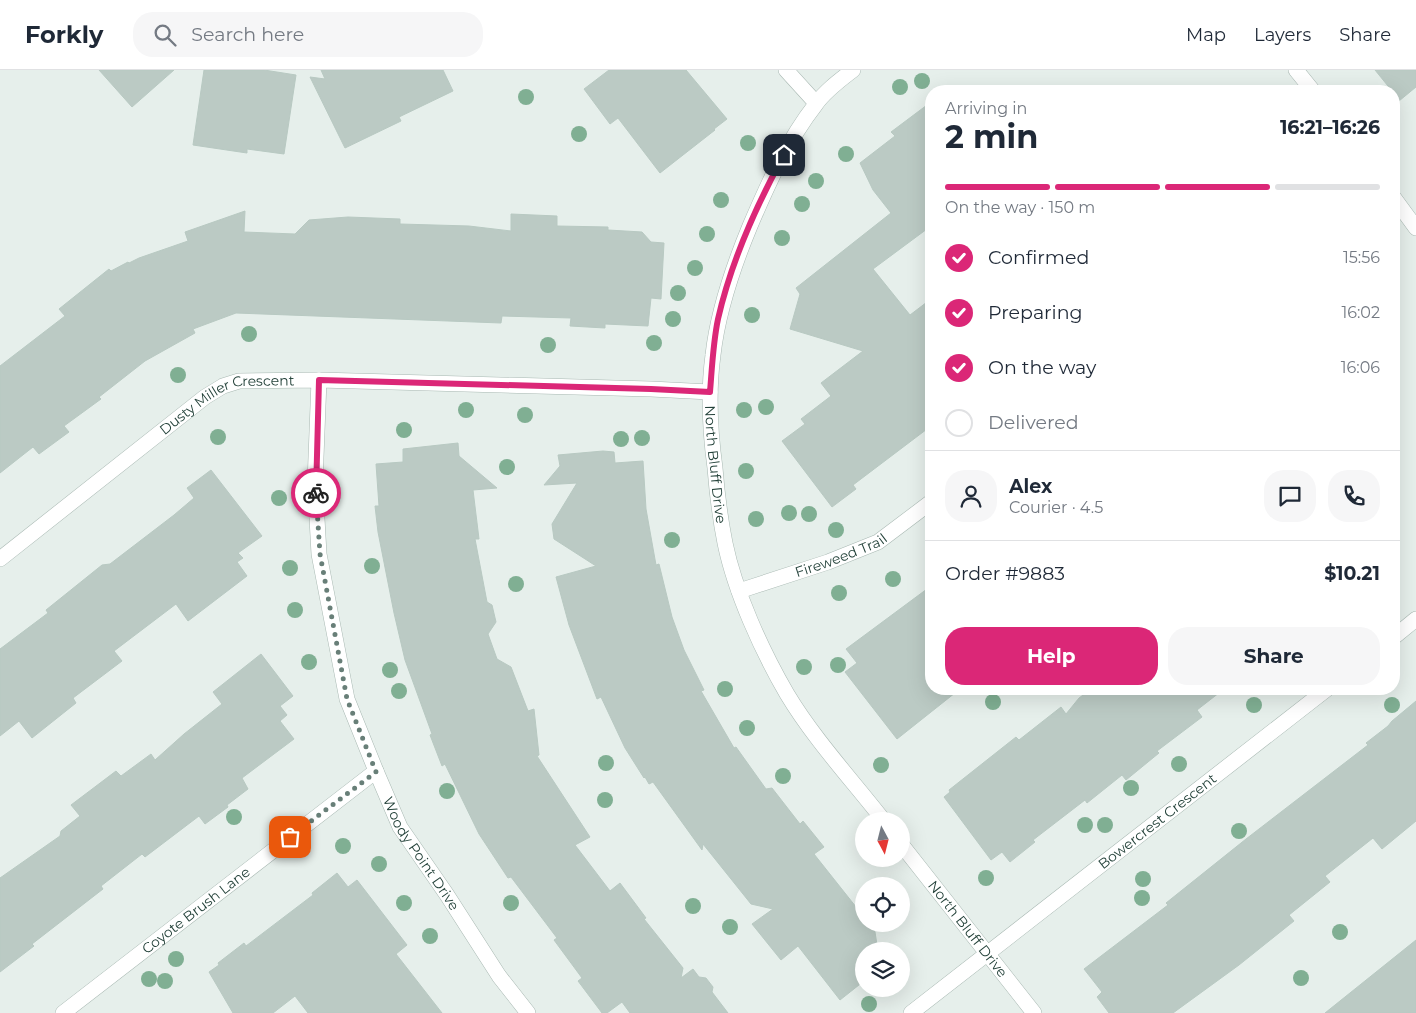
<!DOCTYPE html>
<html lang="en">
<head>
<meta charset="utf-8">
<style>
  :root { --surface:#fff; --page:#f6f6f7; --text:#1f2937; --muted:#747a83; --line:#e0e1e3; --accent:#db2777 }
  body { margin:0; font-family:Montserrat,sans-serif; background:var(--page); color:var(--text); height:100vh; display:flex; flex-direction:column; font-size:19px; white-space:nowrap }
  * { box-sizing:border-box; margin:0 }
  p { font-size:16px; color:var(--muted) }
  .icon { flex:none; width:28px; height:28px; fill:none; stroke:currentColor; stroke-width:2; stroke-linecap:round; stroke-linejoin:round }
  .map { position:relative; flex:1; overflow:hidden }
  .sheet { position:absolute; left:925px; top:15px; width:475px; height:610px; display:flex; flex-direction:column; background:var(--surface); border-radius:20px; box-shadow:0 5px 20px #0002 }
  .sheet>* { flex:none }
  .needle { width:32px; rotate:173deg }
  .fabs { position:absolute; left:855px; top:742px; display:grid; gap:10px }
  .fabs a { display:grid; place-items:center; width:55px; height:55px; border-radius:50%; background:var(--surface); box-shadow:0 5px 20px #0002; font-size:25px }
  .pin { position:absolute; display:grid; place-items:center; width:42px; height:42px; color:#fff; margin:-21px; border-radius:10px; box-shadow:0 2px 8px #0006 }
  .courier { position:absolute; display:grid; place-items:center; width:50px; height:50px; margin:-25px; border:4px solid #db2777; border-radius:50%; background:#fff; color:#222; box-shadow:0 1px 6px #0007 }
  .headline em { font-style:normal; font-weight:700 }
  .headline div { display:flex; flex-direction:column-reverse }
  .headline { display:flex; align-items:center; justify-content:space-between; height:85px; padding:0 20px }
  h1 { font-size:32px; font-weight:700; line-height:38px }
  .bar { display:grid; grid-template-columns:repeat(4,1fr); gap:8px 5px; align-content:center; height:60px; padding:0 20px }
  .bar i { height:6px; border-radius:4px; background:var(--line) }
  .bar .selected { background:var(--accent) }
  .bar p { grid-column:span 4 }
  .line { display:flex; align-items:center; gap:12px; padding:0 20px; border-top:1px solid var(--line) }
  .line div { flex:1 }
  .round { display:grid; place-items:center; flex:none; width:52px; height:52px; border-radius:20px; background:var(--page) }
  ol { padding:0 20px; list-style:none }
  li { display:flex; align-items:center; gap:15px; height:55px }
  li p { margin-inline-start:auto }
  li .icon { padding:5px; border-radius:50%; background:var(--accent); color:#fff; stroke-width:4 }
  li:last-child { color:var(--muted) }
  li i { width:28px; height:28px; border:2px solid var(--line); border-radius:50% }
  .button { display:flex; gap:10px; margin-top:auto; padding:10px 20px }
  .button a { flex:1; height:58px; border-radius:20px; background:var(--accent); color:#fff; font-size:20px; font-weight:700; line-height:58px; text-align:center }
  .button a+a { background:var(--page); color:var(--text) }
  header { display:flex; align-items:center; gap:30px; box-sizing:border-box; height:70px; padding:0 25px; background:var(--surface); border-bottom:1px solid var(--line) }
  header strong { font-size:24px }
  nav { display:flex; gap:28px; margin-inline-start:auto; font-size:18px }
  .search { width:350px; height:45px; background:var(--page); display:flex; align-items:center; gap:12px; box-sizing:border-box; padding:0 18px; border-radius:20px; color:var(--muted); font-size:19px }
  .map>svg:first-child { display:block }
</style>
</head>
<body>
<header>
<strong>Forkly</strong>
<div class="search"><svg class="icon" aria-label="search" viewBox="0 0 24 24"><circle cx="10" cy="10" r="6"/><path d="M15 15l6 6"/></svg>Search here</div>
<nav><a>Map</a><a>Layers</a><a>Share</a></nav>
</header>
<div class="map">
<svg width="1416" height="943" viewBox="0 0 1416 943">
  <rect width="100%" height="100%" fill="#e6efeb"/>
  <!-- building -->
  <g fill="#bbcac4" stroke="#b8c9c2">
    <path d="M99,0H174L132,37Z"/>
    <path d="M204,0H264L296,5L284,84L247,79V83L193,75Z"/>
    <path d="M321,0H443L453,21L399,47L401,51L345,78L310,7L325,9Z"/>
    <path d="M609,0H686L727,49L714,59L715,60L660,103L618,48L610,54L584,19Z"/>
    <path d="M1375,0H1416V17L1399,31L1394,24V21H1392Z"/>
    <path d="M931,32V156L873,199L910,245L931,229V356L853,415L856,419L832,437L782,371L805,354L801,349L831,326L821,313L863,281L790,259L800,224L796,218L891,143L873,120L860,93L895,66L891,62Z"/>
    <path d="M245,141L244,162L295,164L309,150L348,147L400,149V154L469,156L511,161V144L557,146V156L608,157V160L642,162L651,172L664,173L661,229L651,228L648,256L605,254V258L570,256L571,248L502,246L501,253L236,243L193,259L195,263L145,291L99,327L101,329L64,356L69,362L39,384L33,377L0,403V296L65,246L59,239L109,199L111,201L128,192L129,193L139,188L188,171L185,162Z"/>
    <path d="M458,373L459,386L497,418L473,420L479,469H475L487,532L492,535L496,552L488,564L497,589L511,597L528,641L534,639L539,685L537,686L590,767L575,775L610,821L620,813L646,848L644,849L683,898L681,908L693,899L699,907L706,908L713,917L712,922L728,943H630L622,932L607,943H602L578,911L582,908L554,870L557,868L511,807L508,808L479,764L445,694L442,696L430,665L432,664L405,590L394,543L378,462L375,436H379L376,394L403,392V379Z"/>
    <path d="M603,381L614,382L615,393L643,391L646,439L656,495L659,494L672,547L684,580L704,620L701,621L734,678L736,677L766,719L772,718L800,754L803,751L824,777L814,784L864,847V854H869L875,862L878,881H864V911L840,930L798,876L781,890L752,854L773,839L751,834L703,774L702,780L653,712L649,714L645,707L644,708L625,678L601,627L597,629L569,555L556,507L596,496L554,469L552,454L577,413L544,415L560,396L558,385Z"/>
    <path d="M211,400L262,466L238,483L243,488L237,492L247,506L188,551L176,534L114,581L122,591L73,628L76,633L32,668L19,651L0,666V579L48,543L46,540L102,495L110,494L174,445L194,428L187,418Z"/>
    <path d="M931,516V619H960L897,669L845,602L857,593L846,579Z"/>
    <path d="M261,584L293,626L280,636L287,645L280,651L294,669L242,708L248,719L227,735L228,737L205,754L199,746L145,787L142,784L101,816L103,819L32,874L34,876L0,902V808L60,766L61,761L80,746L71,735L116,701L121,706L151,684L155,690L184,664L222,634L213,622Z"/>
    <path d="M1091,619H1224L1197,640L1202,647L1157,681L1159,683L1126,710L1122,705L1087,733L1085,730L1033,770L1035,772L1010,792L1002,782L991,790L944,727L950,722L949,720L1016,667L1019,670L1061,637L1066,644L1079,628Z"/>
    <path d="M1416,631V751L1382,779L1373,768L1325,806L1330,812L1289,845L1294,851L1239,895L1173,943H1109L1097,927L1102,922L1084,899L1168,835L1166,833L1246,769L1368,675L1366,673L1388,656L1392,651Z"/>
    <path d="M337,803L348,817L357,810L407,875L396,884L442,943H308L295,926L273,943H233L209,902L219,895L218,893L244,873L246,876L313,825L312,823Z"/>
    <path d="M1416,870V943H1325Z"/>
  </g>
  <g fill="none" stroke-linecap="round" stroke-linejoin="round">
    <!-- minor casing -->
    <g stroke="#a8b8b2" stroke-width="16">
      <g id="minor">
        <path d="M786,0L816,33"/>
        <path d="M1296,0L1313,21"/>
        <path d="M1394,128L1416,158"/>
        <path id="s1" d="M319,310L315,413L319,484L347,629L376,701L400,757L447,825L499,906L528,943"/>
        <path id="s2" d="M0,489L205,327L223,316L239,311L319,310L651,319L710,322"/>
        <path id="s3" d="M739,521L828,492L878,472L931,432"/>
        <path d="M1394,567L1416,549"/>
        <path id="s4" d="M63,943L376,701"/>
        <path id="s5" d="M911,943L1327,619"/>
      </g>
    </g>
    <!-- tertiary casing -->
    <g stroke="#a8b8b2" stroke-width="16">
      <g id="tertiary">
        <path id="s6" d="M853,0C840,10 825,21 816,34C787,71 768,114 750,156C733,197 718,240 713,285C708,322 710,361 715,398C717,423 720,448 725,473C735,522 762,581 787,624C814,669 852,710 884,751"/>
        <path id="s7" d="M901,774L1034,943"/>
      </g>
    </g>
    <!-- minor -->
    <use href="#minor" stroke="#fff" stroke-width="15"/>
    <!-- tertiary -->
    <use href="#tertiary" stroke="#fff" stroke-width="15"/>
  </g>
  <!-- trees -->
  <g fill="#80af93">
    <circle cx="922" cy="11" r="8"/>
    <circle cx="900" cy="17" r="8"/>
    <circle cx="526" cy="27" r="8"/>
    <circle cx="579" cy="64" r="8"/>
    <circle cx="748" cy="73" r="8"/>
    <circle cx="846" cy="84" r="8"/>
    <circle cx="816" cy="111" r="8"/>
    <circle cx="721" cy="130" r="8"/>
    <circle cx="802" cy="134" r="8"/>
    <circle cx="707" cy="164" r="8"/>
    <circle cx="782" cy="168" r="8"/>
    <circle cx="695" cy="198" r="8"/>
    <circle cx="678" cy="223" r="8"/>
    <circle cx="752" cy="245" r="8"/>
    <circle cx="673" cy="249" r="8"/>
    <circle cx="249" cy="264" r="8"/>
    <circle cx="654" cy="273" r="8"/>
    <circle cx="548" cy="275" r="8"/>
    <circle cx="178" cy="305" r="8"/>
    <circle cx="766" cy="337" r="8"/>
    <circle cx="466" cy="340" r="8"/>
    <circle cx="744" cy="340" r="8"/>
    <circle cx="525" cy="345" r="8"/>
    <circle cx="404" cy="360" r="8"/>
    <circle cx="218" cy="367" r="8"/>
    <circle cx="642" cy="368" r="8"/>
    <circle cx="621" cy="369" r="8"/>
    <circle cx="507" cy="397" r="8"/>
    <circle cx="746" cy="401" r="8"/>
    <circle cx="279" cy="428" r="8"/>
    <circle cx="789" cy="443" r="8"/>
    <circle cx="809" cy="444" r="8"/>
    <circle cx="756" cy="449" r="8"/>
    <circle cx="836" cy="460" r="8"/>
    <circle cx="672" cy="470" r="8"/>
    <circle cx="372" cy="496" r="8"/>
    <circle cx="290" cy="498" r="8"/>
    <circle cx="893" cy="509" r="8"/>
    <circle cx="516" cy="514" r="8"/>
    <circle cx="839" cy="523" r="8"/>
    <circle cx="295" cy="540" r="8"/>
    <circle cx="309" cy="592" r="8"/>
    <circle cx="838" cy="595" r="8"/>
    <circle cx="804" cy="597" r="8"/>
    <circle cx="390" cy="600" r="8"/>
    <circle cx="725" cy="619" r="8"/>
    <circle cx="399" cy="621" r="8"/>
    <circle cx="993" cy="632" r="8"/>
    <circle cx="1254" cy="635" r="8"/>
    <circle cx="1392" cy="635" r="8"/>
    <circle cx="747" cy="658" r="8"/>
    <circle cx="606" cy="693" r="8"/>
    <circle cx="1179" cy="694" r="8"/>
    <circle cx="881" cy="695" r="8"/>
    <circle cx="783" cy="706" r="8"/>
    <circle cx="1131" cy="718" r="8"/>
    <circle cx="447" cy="721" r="8"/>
    <circle cx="605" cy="730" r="8"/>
    <circle cx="234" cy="747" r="8"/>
    <circle cx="1085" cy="755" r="8"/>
    <circle cx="1105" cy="755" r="8"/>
    <circle cx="1239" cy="761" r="8"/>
    <circle cx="343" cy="776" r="8"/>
    <circle cx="379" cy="794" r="8"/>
    <circle cx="986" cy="808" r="8"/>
    <circle cx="1143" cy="809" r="8"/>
    <circle cx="1142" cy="828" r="8"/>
    <circle cx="404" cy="833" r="8"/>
    <circle cx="511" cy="833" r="8"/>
    <circle cx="693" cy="836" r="8"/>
    <circle cx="730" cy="857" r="8"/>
    <circle cx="1340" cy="862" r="8"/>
    <circle cx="430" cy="866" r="8"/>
    <circle cx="176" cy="889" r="8"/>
    <circle cx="1301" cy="908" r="8"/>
    <circle cx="149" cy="909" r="8"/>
    <circle cx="165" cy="911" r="8"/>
    <circle cx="869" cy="934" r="8"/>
  </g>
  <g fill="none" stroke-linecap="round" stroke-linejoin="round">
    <!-- done -->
    <path stroke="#687f78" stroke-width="5" stroke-dasharray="0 9" d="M290,767L376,702L347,629L320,484L316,423"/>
    <!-- route -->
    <path stroke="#db2777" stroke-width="6" d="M316,423L319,310L651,319L710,322C712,298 713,273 718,249C731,192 756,136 784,85"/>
  </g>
  <g text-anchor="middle" stroke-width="5" stroke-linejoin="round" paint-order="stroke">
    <!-- street labels -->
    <g font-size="14" fill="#24423a" stroke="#f7fbf9">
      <text dy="5" stroke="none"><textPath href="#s2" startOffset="280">Dusty Miller Crescent</textPath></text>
      <text dy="5" stroke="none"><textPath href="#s6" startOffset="434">North Bluff Drive</textPath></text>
      <text dy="5" stroke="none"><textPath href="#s3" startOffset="108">Fireweed Trail</textPath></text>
      <text dy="5" stroke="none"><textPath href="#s5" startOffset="312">Bowercrest Crescent</textPath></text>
      <text dy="5" stroke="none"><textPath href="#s1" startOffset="494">Woody Point Drive</textPath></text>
      <text dy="5" stroke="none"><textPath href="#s4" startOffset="168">Coyote Brush Lane</textPath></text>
      <text dy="5" stroke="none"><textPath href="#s7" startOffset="108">North Bluff Drive</textPath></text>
    </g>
  </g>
</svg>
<div class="fabs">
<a><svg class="needle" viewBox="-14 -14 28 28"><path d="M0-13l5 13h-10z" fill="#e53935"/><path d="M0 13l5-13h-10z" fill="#747a83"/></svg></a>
<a><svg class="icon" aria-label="locate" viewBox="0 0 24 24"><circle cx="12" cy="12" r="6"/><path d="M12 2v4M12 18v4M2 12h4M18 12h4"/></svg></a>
<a><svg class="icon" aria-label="layers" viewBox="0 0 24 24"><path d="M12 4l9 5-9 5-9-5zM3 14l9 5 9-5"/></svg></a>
</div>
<div class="pin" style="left:290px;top:767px;background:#ea580c"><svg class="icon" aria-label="bag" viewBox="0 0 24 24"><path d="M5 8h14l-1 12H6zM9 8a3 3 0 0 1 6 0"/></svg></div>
<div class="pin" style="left:784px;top:85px;background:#1f2937"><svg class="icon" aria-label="home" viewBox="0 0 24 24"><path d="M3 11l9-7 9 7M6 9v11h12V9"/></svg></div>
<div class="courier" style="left:316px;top:423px"><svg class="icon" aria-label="bike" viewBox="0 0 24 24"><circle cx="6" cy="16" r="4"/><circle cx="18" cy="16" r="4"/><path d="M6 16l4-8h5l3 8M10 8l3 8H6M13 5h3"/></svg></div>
<section class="sheet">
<div class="headline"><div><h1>2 min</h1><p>Arriving in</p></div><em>16:21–16:26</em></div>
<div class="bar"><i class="selected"></i><i class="selected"></i><i class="selected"></i><i></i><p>On the way · 150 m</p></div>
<ol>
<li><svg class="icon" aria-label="check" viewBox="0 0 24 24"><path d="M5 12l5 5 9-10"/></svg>Confirmed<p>15:56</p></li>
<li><svg class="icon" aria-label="check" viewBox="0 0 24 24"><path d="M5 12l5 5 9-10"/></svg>Preparing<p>16:02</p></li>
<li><svg class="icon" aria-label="check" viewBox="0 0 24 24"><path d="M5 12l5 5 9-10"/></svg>On the way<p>16:06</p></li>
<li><i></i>Delivered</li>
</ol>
<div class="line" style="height:90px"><a class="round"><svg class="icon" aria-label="person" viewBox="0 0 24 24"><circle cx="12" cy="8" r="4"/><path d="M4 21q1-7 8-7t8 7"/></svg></a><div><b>Alex</b><p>Courier · 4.5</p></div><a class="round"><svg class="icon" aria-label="chat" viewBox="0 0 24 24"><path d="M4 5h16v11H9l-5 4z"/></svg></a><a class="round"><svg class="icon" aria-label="phone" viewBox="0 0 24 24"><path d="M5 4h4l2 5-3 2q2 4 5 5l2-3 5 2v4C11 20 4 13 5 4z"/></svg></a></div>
<div class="line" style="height:65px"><div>Order #9883</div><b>$10.21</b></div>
<div class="button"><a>Help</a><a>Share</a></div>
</section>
</div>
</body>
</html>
